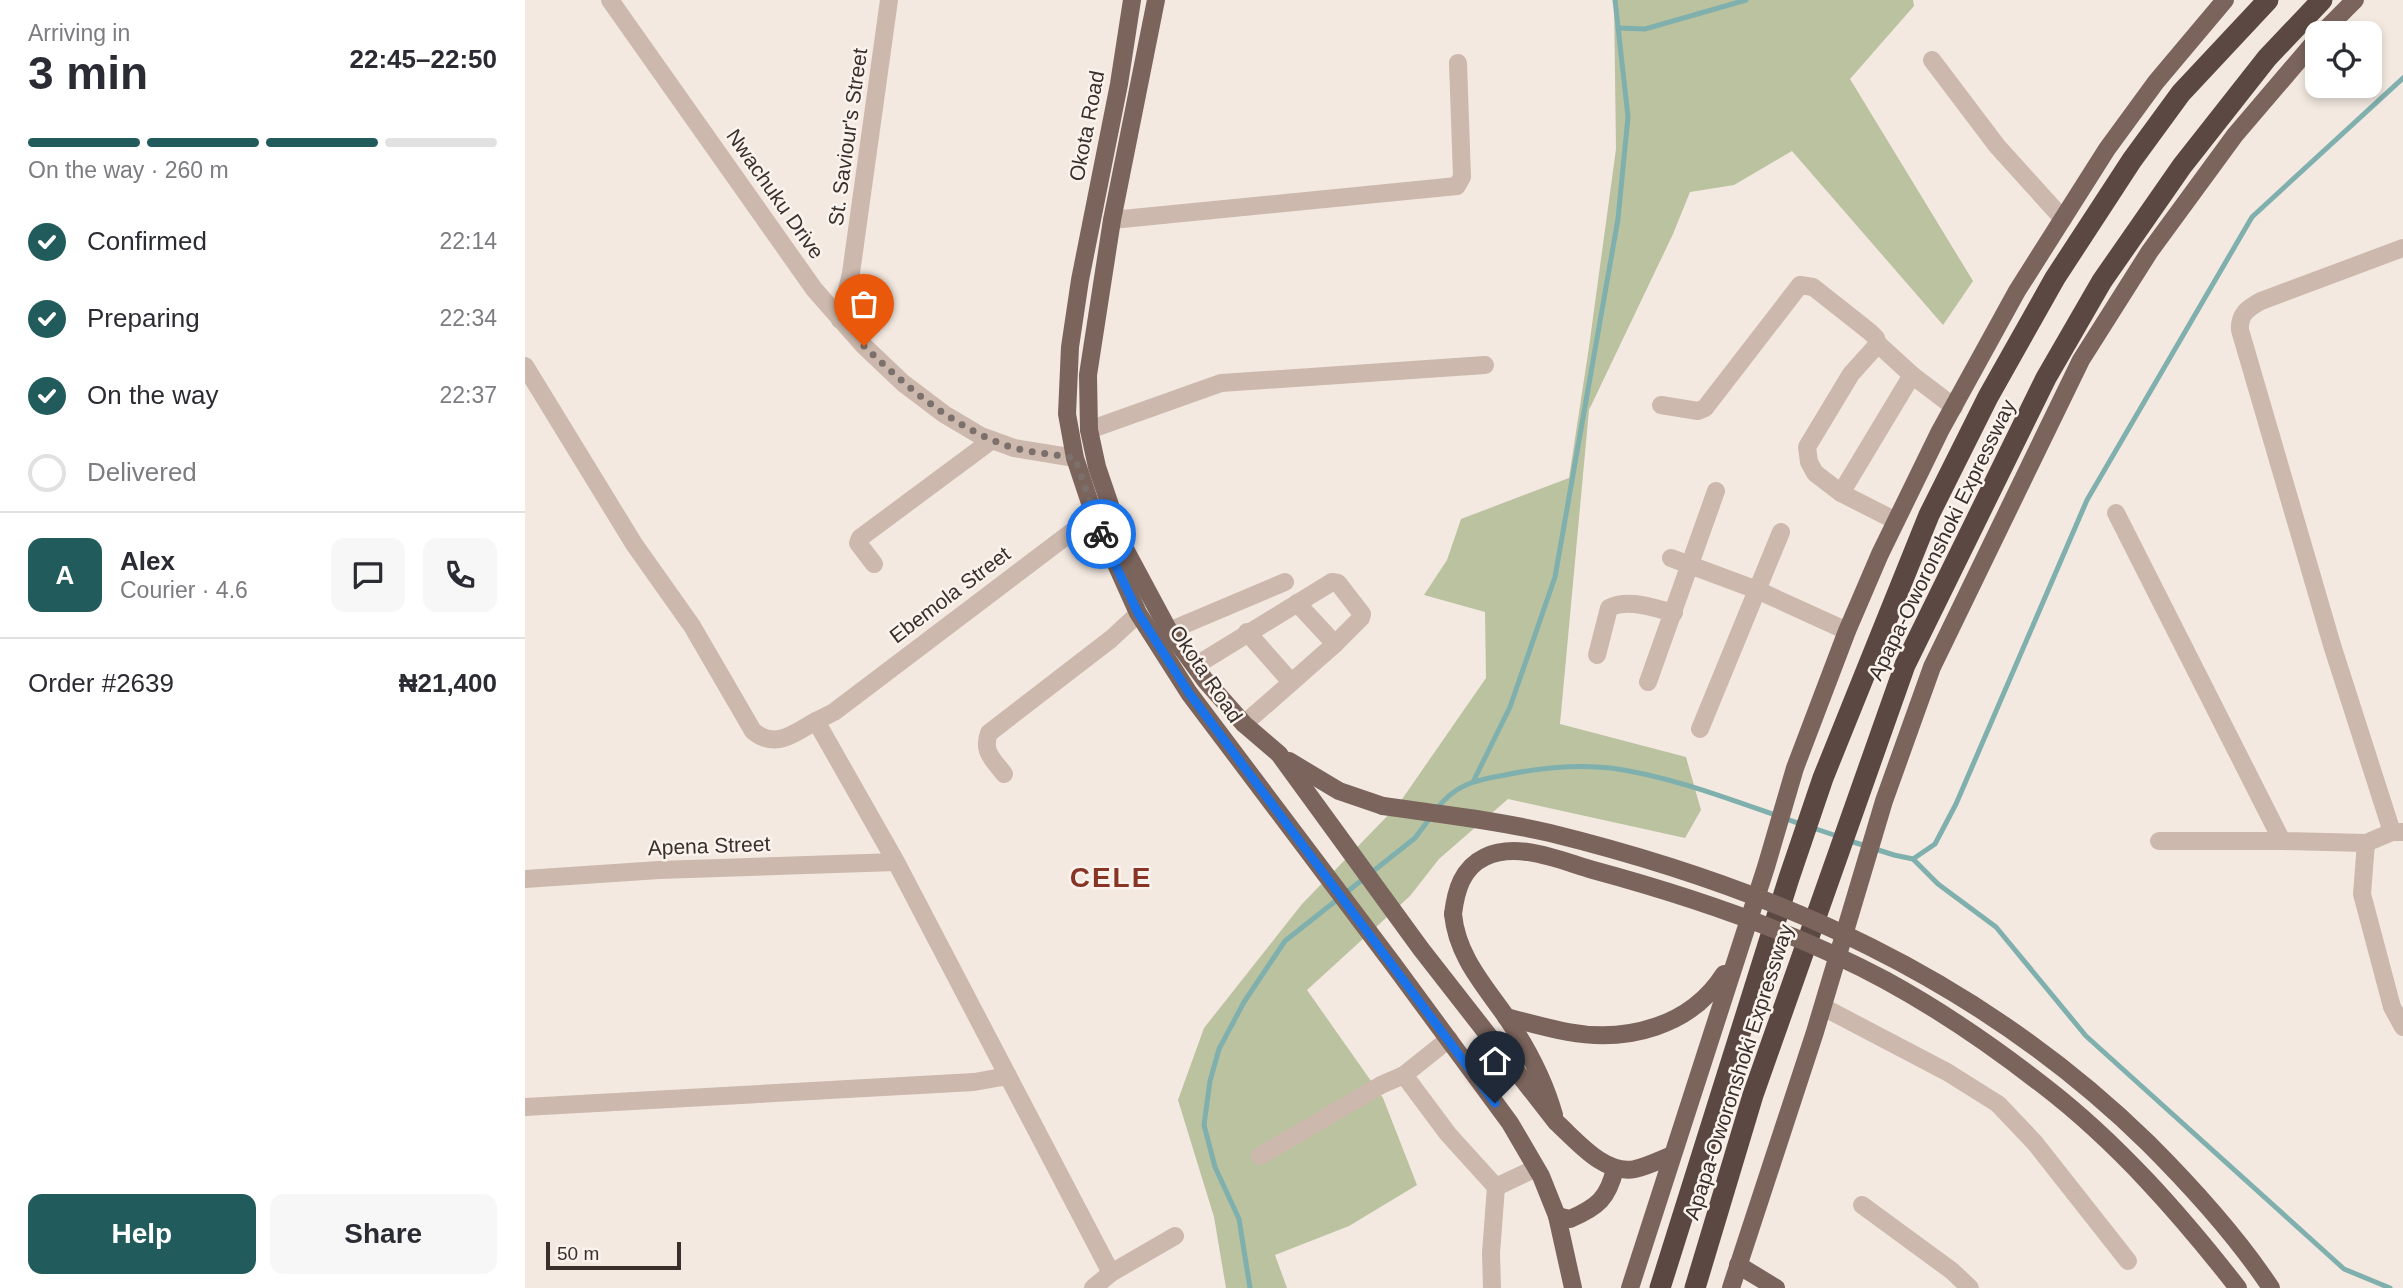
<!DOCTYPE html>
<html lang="en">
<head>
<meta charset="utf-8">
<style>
  :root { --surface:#fff; --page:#f7f7f7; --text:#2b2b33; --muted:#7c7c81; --line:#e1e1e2; --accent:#215b5b }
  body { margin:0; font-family:Helvetica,sans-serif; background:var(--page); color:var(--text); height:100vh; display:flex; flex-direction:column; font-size:26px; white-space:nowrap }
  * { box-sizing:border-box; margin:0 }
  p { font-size:23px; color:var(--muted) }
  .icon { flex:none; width:38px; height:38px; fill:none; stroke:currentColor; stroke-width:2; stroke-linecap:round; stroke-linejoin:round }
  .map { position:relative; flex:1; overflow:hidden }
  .side { display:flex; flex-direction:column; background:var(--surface); width:525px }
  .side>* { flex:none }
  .controls { position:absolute; left:1780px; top:21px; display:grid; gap:14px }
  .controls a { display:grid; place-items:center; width:77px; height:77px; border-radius:14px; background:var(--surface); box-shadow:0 4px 10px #0003; font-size:35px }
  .scale { position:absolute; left:21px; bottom:18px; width:135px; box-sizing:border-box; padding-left:7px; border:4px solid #3a2f2b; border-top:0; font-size:19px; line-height:24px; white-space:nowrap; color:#3a2f2b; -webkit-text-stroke:5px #faf3ed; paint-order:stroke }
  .pin { position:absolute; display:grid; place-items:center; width:60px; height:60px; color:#fff; margin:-72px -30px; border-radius:50% 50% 50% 0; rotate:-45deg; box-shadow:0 0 7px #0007 }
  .pin .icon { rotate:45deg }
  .courier { position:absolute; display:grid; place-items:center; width:70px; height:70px; margin:-35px; border:5px solid #1a73e8; border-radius:50%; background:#fff; color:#222; box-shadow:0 2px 9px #0007 }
  .summary em { font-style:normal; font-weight:800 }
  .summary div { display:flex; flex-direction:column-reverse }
  .summary { display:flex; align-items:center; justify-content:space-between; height:119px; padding:0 28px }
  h1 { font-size:46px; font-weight:800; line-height:52px }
  .bar { display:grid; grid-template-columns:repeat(4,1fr); gap:10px 7px; align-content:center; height:84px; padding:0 28px }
  .bar i { height:9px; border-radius:5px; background:var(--line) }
  .bar .selected { background:var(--accent) }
  .bar p { grid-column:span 4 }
  .line { display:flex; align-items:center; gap:18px; padding:0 28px; border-top:2px solid var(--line) }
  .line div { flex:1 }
  .round { display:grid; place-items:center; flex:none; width:74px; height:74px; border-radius:14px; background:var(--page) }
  ol { padding:0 28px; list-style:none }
  li { display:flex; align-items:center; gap:21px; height:77px }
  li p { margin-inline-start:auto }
  li .icon { padding:7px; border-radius:50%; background:var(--accent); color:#fff; stroke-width:4 }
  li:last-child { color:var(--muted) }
  li i { width:38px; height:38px; border:4px solid var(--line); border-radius:50% }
  .primary-button { display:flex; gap:14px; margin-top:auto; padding:14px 28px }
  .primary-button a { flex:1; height:80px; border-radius:14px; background:var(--accent); color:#fff; font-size:28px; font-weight:800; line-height:80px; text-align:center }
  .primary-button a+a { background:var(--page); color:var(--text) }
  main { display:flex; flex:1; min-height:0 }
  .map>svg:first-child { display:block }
</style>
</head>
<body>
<main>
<section class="side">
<div class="summary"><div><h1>3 min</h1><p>Arriving in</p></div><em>22:45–22:50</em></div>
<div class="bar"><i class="selected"></i><i class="selected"></i><i class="selected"></i><i></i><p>On the way · 260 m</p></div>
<ol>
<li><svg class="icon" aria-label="check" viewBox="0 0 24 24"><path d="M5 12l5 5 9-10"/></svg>Confirmed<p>22:14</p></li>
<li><svg class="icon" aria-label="check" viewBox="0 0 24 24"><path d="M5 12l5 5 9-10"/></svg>Preparing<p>22:34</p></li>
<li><svg class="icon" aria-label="check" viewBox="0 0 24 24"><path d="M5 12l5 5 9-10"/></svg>On the way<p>22:37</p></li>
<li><i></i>Delivered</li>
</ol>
<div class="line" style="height:126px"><b class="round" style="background:var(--accent);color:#fff">A</b><div><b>Alex</b><p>Courier · 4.6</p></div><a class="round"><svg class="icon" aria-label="chat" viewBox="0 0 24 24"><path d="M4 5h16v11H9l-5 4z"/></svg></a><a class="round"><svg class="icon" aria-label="phone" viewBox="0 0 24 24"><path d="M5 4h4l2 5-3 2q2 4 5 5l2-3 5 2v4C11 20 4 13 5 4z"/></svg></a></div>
<div class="line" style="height:91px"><div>Order #2639</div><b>₦21,400</b></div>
<div class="primary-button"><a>Help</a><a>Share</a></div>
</section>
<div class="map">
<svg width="1878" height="1288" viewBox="0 0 1878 1288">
  <rect width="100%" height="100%" fill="#f3e9e1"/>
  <!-- green -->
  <path fill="#bac2a0" d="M1089,0H1388L1389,6L1325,79L1448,281L1418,325L1267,151L1209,185L1165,192L1148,234L1064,410L1035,724L1161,757L1176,810L1160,838L983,799L914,859L885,896L782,990L858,1098L892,1185L824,1226L750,1255L762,1288H701L689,1217L653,1100L679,1028L777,904L873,805L961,678L960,612L899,595L922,560L936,519L1044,478L1064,347L1091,149Z"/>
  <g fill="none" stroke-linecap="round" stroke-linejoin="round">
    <!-- stream -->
    <g stroke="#80b0ae" stroke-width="5">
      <path d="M1093,28L1120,29L1221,0"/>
      <path d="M949,780L985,707L1030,577L1093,219L1103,117L1090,0"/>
      <path d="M911,810C929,785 950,780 980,775C1014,768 1051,764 1086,768C1151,777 1214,803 1276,824"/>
      <path d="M1285,827L1312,836"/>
      <path d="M1322,840L1369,855L1388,859L1410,844L1431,804L1562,500L1727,217L1878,78"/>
      <path d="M1388,859L1413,884L1471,927L1561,1036L1819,1269L1865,1288"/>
      <path d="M725,1288L714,1219L690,1167L679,1125L685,1081L694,1049L719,1002L760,941L890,838L905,818"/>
    </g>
    <!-- minor -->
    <g stroke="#ccb8ac" stroke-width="18">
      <path d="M85,0L289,289L339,346L378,383L419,414L456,436L489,448L550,458"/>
      <path d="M1407,60L1472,146L1538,219"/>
      <path d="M587,220L932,186L937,177L933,63"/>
      <path d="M315,320L326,273L364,0"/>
      <path d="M0,366L109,544L167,626L228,731C251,750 269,733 291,721"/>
      <path d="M1136,405L1173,411L1180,408L1275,285L1288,287L1345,332L1351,338L1353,344"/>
      <path d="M564,430L696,383L960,365"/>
      <path d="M1316,493L1387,375"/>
      <path d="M1591,513L1757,841L1841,843L1867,832H1878"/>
      <path d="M569,515L309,712L291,721L371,862L586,1273"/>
      <path d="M1371,521L1316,493L1290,473L1284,462L1282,447L1326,374L1353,344L1387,375L1429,407"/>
      <path d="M1146,558L1232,590L1322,631"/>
      <path d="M349,564L333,543L335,538L467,440"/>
      <path d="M772,603L810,644"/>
      <path d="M644,631L760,582"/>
      <path d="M722,632L766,682"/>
      <path d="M1072,655L1084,608C1103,598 1128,608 1149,613"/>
      <path d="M670,666L807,582L813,583L837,614L836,618L810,644L719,724"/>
      <path d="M1123,682L1191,491"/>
      <path d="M1175,729L1256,532"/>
      <path d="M479,774C468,759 457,752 464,733L586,639L613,614"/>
      <path d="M1867,832L1807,645L1715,330C1714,314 1723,308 1736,301L1878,248"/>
      <path d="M1634,841H1757"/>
      <path d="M1841,843L1837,894L1867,1007L1878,1027"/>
      <path d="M0,879L134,870L371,862"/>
      <path d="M1298,1007L1422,1072L1473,1104L1510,1143L1603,1261"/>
      <path d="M924,1039L879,1075L923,1134L971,1187L966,1253L967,1288"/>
      <path d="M0,1107L449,1082L483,1076"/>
      <path d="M735,1156L856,1085L879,1075"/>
      <path d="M971,1187L1011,1168"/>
      <path d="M1337,1205L1427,1271L1445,1288"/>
      <path d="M568,1288L586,1273L650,1236"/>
    </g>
    <!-- major -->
    <g stroke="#7b645c" stroke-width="18">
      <path d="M607,0L594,84L555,280L545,347L542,414L550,458L569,515L613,613L664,693L868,964L985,1123L1016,1176L1032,1216L1048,1288"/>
      <path d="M631,0L587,220L563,375L564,430L572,467L600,549L644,631L680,680L719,724L754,754L896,949L1031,1122C1052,1141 1079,1175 1110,1169C1123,1166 1135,1160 1147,1155"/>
      <path d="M1797,33L1830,0"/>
      <path d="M764,761L814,791L858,806"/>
      <path d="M928,914C932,956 959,985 982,1018C1003,1049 1019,1079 1029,1115"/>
      <path d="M981,1017C1001,1022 1022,1028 1043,1032C1102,1043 1166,1026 1199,974"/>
      <path d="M1032,1216L1045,1219C1073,1207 1083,1198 1090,1169"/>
      <path d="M1213,1265L1251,1288"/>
      <path d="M1105,1288L1241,867L1270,768L1322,631L1355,554L1415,431L1492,291L1582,149L1631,82L1700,0"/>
      <path d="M1206,1288L1290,1032L1359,801L1407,667L1556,360L1625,251L1710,135L1792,39"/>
    </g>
    <!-- highway -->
    <g stroke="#5b4842" stroke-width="21">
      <path d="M1135,1288L1264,878L1298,778L1404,515L1463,397L1530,278L1607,160L1656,93L1743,0"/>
      <path d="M1170,1288L1228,1095L1380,665L1521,378L1577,281L1657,166L1742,58L1797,0"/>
    </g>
    <!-- major-bridge -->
    <g stroke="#7b645c" stroke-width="18">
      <path d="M858,806C913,814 970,820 1025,833C1252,889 1454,978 1623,1143C1668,1188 1711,1235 1746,1288"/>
      <path d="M928,914C931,890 937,868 960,857C993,841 1036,861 1068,870C1168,897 1269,931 1360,980C1417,1011 1469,1047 1519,1086C1593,1143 1656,1215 1713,1288"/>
    </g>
  </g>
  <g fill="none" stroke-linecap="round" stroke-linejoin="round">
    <!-- done -->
    <path stroke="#7b706b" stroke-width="7" stroke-dasharray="0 12.6" d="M339,346C382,387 428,428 486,447C506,453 529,454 550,458L576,534"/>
    <!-- route -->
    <path stroke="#1a73e8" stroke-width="9" d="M576,534L613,613L664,693L970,1103"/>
  </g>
  <g text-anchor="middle" stroke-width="5" stroke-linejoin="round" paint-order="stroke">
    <!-- street labels -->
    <g font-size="21" fill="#3a2f2b" stroke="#faf3ed">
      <text transform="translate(562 126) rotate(-79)" y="7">Okota Road</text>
      <text transform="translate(323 137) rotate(-82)" y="7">St. Saviour's Street</text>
      <text transform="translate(250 194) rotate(55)" y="7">Nwachuku Drive</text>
      <text transform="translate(1417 540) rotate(-64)" y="7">Apapa-Oworonshoki Expressway</text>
      <text transform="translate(425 595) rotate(-37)" y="7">Ebemola Street</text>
      <text transform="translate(681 674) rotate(56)" y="7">Okota Road</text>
      <text transform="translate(184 846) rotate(-2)" y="7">Apena Street</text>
      <text transform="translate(1214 1072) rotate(-72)" y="7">Apapa-Oworonshoki Expressway</text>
    </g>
    <!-- district labels -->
    <g font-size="28" font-weight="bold" letter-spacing="2" fill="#883525" stroke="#faf3ed">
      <text x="586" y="887">CELE</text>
    </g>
  </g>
</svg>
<div class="controls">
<a><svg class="icon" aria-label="locate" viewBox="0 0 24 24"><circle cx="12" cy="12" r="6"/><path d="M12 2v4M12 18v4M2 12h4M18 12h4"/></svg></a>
</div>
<div class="scale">50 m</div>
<div class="pin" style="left:339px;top:346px;background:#ea580c"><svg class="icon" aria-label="bag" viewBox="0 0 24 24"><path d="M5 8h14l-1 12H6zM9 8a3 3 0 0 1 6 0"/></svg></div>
<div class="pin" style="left:970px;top:1103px;background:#1f2937"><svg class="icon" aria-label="home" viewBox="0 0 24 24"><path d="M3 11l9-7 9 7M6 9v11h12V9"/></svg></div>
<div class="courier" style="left:576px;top:534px"><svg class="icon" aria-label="bike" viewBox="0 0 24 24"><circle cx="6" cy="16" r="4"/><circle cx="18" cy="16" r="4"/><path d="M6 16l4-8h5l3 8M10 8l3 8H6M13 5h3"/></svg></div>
</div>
</main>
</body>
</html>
